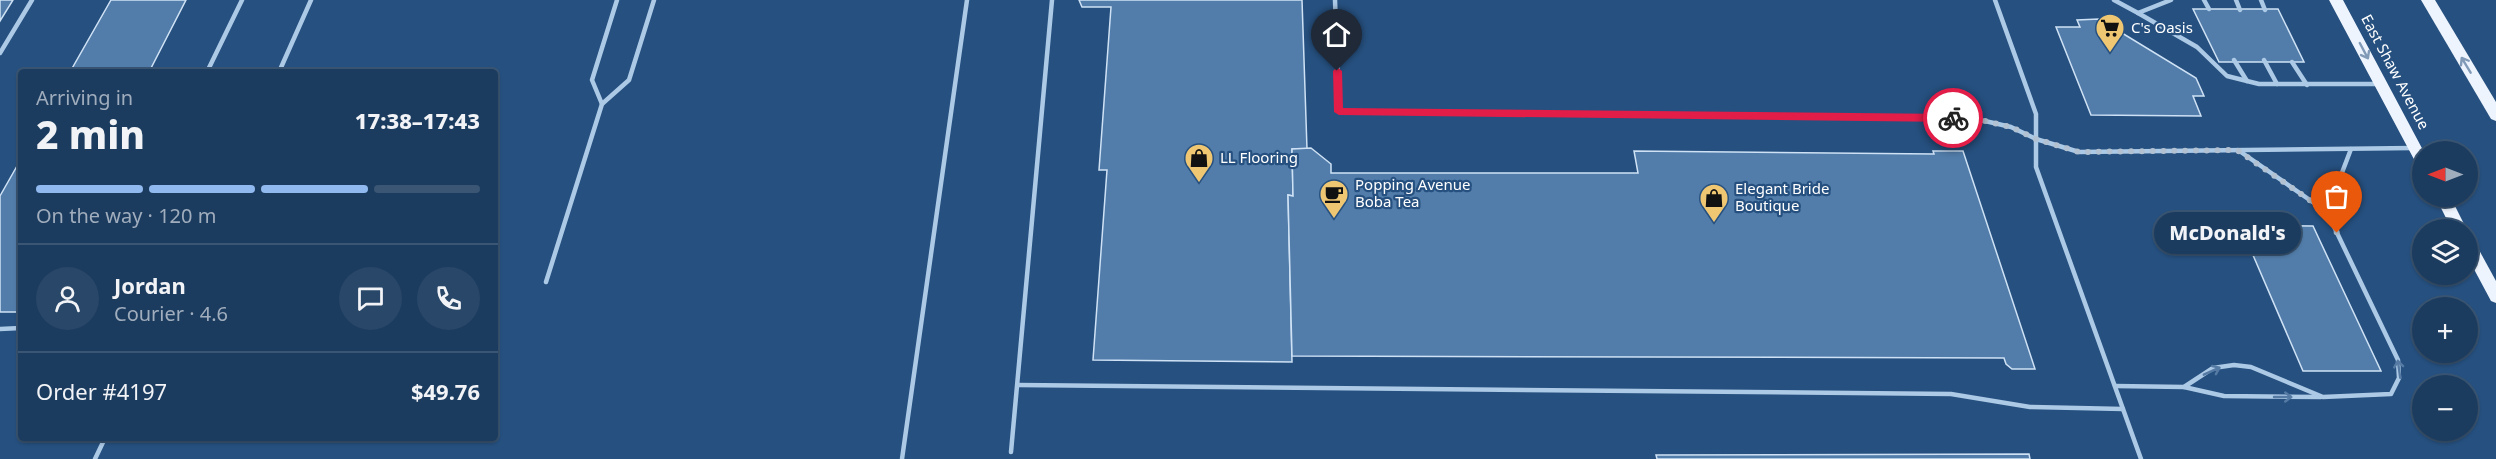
<!DOCTYPE html>
<html lang="en">
<head>
<meta charset="utf-8">
<style>
  :root { --surface:#1c3c5f; --page:#294768; --text:#f1f3f6; --muted:#a0adbd; --line:#3a5674; --accent:#90b9f0 }
  body { margin:0; font-family:"Noto Sans",sans-serif; background:var(--page); color:var(--text); height:100vh; display:flex; flex-direction:column; font-size:22px; white-space:nowrap }
  * { box-sizing:border-box; margin:0 }
  p { font-size:20px; color:var(--muted) }
  .icon { flex:none; width:33px; height:33px; fill:none; stroke:currentColor; stroke-width:2; stroke-linecap:round; stroke-linejoin:round }
  .map { position:relative; flex:1; overflow:hidden }
  .panel { position:absolute; left:18px; top:69px; width:480px; height:372px; display:flex; flex-direction:column; background:var(--surface); border-radius:6px; box-shadow:0 2px 4px #0004,0 0 0 2px var(--line) }
  .panel>* { flex:none }
  .needle { width:39px; rotate:270deg }
  .fabs { position:absolute; left:2412px; top:141px; display:grid; gap:12px }
  .fabs a { display:grid; place-items:center; width:66px; height:66px; border-radius:50%; background:var(--surface); box-shadow:0 2px 4px #0004,0 0 0 2px var(--line); font-size:30px }
  .pin { position:absolute; display:grid; place-items:center; width:51px; height:51px; color:#fff; margin:-62px -26px; border-radius:50% 50% 50% 0; rotate:-45deg; box-shadow:0 0 6px #0007 }
  .pin .icon { rotate:45deg }
  .courier { position:absolute; display:grid; place-items:center; width:60px; height:60px; margin:-30px; border:4px solid #e11d48; border-radius:50%; background:#fff; color:#222; box-shadow:0 2px 8px #0007 }
  .bubble { position:absolute; height:42px; border-radius:21px; background:var(--surface); box-shadow:0 2px 4px #0004,0 0 0 2px var(--line); font-size:20px; font-weight:800; line-height:42px; text-align:center }
  .overview em { font-style:normal; font-weight:800 }
  .overview div { display:flex; flex-direction:column-reverse }
  .overview { display:flex; align-items:center; justify-content:space-between; height:102px; padding:0 18px }
  h1 { font-size:39px; font-weight:800; line-height:45px }
  .bar { display:grid; grid-template-columns:repeat(4,1fr); gap:9px 6px; align-content:center; height:72px; padding:0 18px }
  .bar i { height:8px; border-radius:4px; background:var(--line) }
  .bar .on { background:var(--accent) }
  .bar p { grid-column:span 4 }
  .line { display:flex; align-items:center; gap:15px; padding:0 18px; border-top:2px solid var(--line) }
  .line div { flex:1 }
  .round { display:grid; place-items:center; flex:none; width:63px; height:63px; border-radius:32px; background:var(--page) }
  .map>svg:first-child { display:block }
</style>
</head>
<body>
<div class="map">
<svg width="2496" height="459" viewBox="0 0 2496 459">
  <rect width="100%" height="100%" fill="#26507f"/>
  <!-- building -->
  <g fill="#527daa" stroke="#cfe2f5" stroke-width="1.5">
    <path d="M0,0H13L0,21Z"/>
    <path d="M111,0H186L149,72H70Z"/>
    <path d="M1079,0H1302L1307,149H1292L1293,196L1288,195L1292,362L1093,360L1107,170H1099L1111,7H1082Z"/>
    <path d="M2193,9H2278L2304,62H2219Z"/>
    <path d="M2099,19L2196,78L2204,96H2193L2201,116L2091,115L2056,27H2080L2077,20Z"/>
    <path d="M1311,148L1331,164V173H1638L1634,151L1934,154L1933,151H1963L2035,369H2012L2006,364L2004,358L1292,356L1288,195L1293,196L1292,149Z"/>
    <path d="M21,159V312H0V196Z"/>
    <path d="M2240,225L2313,226L2381,371H2303Z"/>
    <path d="M2029,454L2030,459H1657L1656,455Z"/>
  </g>
  <g fill="none" stroke-linecap="round" stroke-linejoin="round">
    <!-- lane -->
    <g stroke="#acc9e6" stroke-width="4.5">
      <path d="M1335,0L1339,112L1944,117L1985,121L2011,127L2036,139L2079,152L2413,148"/>
      <path d="M1995,0L2036,114V167L2141,459"/>
      <path d="M2114,0L2138,13L2171,0"/>
      <path d="M2204,0L2209,9"/>
      <path d="M2236,0L2240,10"/>
      <path d="M2261,0L2265,10"/>
      <path d="M2138,13L2197,47L2227,76L2259,84H2380"/>
      <path d="M0,53L32,0"/>
      <path d="M2234,60L2247,81"/>
      <path d="M2264,60L2277,84"/>
      <path d="M2292,62L2307,85"/>
      <path d="M207,72L242,0"/>
      <path d="M279,72L311,0"/>
      <path d="M602,104L592,80L617,0"/>
      <path d="M2238,150L2327,212"/>
      <path d="M546,282L602,104L629,80L654,0"/>
      <path d="M0,329L21,328"/>
      <path d="M1018,385L1951,394L2030,407L2123,409"/>
      <path d="M2115,386L2184,387L2213,368L2234,365L2251,367L2323,397L2391,394L2399,378L2398,360L2327,212L2351,149"/>
      <path d="M2184,387L2224,396L2321,397"/>
      <path d="M1011,452L1052,0"/>
      <path d="M95,459L105,438"/>
      <path d="M902,459L967,0"/>
    </g>
    <!-- primary -->
    <g fill="#edf4fd" fill-rule="evenodd">
      <path d="M2329,0H2343L2424,152H2422V167L2417,165Z"/>
      <path d="M2421,0H2435L2496,102V121L2491,119Z"/>
      <path d="M2435,196H2450L2467,230H2452Z"/>
      <path d="M2468,237L2473,239L2496,281V303L2491,301L2468,258Z"/>
    </g>
  </g>
  <!-- one-way arrows -->
  <defs><path id="oneway-shaft" d="M-6 0H5M1.5-3L5.5 0L1.5 3" fill="none" stroke-width="1.6" stroke-linecap="round" stroke-linejoin="round" transform="scale(1.5)"/></defs>
  <g stroke="#809ab8">
    <use href="#oneway-shaft" transform="translate(2364 51) rotate(62)"/>
    <use href="#oneway-shaft" transform="translate(2466 65) rotate(-121)"/>
  </g>
  <g stroke="#557aa3">
    <use href="#oneway-shaft" transform="translate(2399 369) rotate(-98)"/>
    <use href="#oneway-shaft" transform="translate(2212 371) rotate(-24)"/>
    <use href="#oneway-shaft" transform="translate(2283 397)"/>
  </g>
  <!-- route -->
  <path fill="#e11d48" d="M1337,67L1342,71L1343,108L1953,114L1957,118L1953,122L1339,115L1334,112L1333,71Z"/>
  <g fill="none" stroke-linecap="round" stroke-linejoin="round">
    <!-- done -->
    <path stroke="#b3c2d2" stroke-width="6" stroke-dasharray="0 10.8" d="M1953,118L1985,121L2011,127L2036,139L2079,152L2237,150L2327,212L2337,233"/>
  </g>
  <!-- icons -->
  <defs>
    <g id="supermarket-pin" transform="scale(1.5)"><path d="M0 17L-7.5 6A9.5 9.5 0 1 1 7.5 6Z" fill="#efc672" stroke="#26507f"/><path d="M-6-5.5h2.5l.6 2H6L4.5 2H-2.5L-4.4-4H-6ZM-1.5 3.2a1.3 1.3 0 1 0 .1 0ZM3 3.2a1.3 1.3 0 1 0 .1 0Z" fill="#111"/></g>
    <g id="shop-pin" transform="scale(1.5)"><path d="M0 17L-7.5 6A9.5 9.5 0 1 1 7.5 6Z" fill="#efc672" stroke="#26507f"/><path d="M-5-2.5h2.3a2.7 3.5 0 0 1 5.4 0H5L5.5 6h-11ZM-1.5-2.5h3a1.5 2.3 0 0 0-3 0Z" fill="#111"/></g>
    <g id="cafe-pin" transform="scale(1.5)"><path d="M0 17L-7.5 6A9.5 9.5 0 1 1 7.5 6Z" fill="#efc672" stroke="#26507f"/><path d="M-5.5-4.5H6V0H3Q3 3.5 0 3.5H-2.5Q-5.5 3.5-5.5 0ZM3-3.2v2h1.7v-2ZM-6 4.5H4V6H-6Z" fill="#111"/></g>
  </defs>
  <g fill-rule="evenodd">
    <use href="#supermarket-pin" x="2110" y="28"/>
    <use href="#shop-pin" x="1199" y="158"/>
    <use href="#cafe-pin" x="1334" y="194"/>
    <use href="#shop-pin" x="1714" y="198"/>
  </g>
  <g text-anchor="middle" stroke-width="4.5" stroke-linejoin="round" paint-order="stroke">
    <!-- poi labels -->
    <g font-size="15" fill="#fff" stroke="#26507f" text-anchor="start">
      <text x="2131" y="33">C's Oasis</text>
      <text x="1220" y="163">LL Flooring</text>
      <text x="1355" y="190">Popping Avenue<tspan x="1355" dy="17">Boba Tea</tspan></text>
      <text x="1735" y="194">Elegant Bride<tspan x="1735" dy="17">Boutique</tspan></text>
    </g>
    <!-- street labels -->
    <g font-size="15" fill="#fff" stroke="#26507f">
      <text transform="translate(2395 72) rotate(62)" y="5">East Shaw Avenue</text>
    </g>
  </g>
</svg>
<div class="fabs">
<a><svg class="needle" viewBox="-14 -14 28 28"><path d="M0-13l5 13h-10z" fill="#e53935"/><path d="M0 13l5-13h-10z" fill="#a0adbd"/></svg></a>
<a><svg class="icon" aria-label="layers" viewBox="0 0 24 24"><path d="M12 4l9 5-9 5-9-5zM3 14l9 5 9-5"/></svg></a>
<a>+</a>
<a>−</a>
</div>
<div class="pin" style="left:2337px;top:233px;background:#ea580c"><svg class="icon" aria-label="bag" viewBox="0 0 24 24"><path d="M5 8h14l-1 12H6zM9 8a3 3 0 0 1 6 0"/></svg></div>
<div class="pin" style="left:1337px;top:71px;background:#1f2937"><svg class="icon" aria-label="home" viewBox="0 0 24 24"><path d="M3 11l9-7 9 7M6 9v11h12V9"/></svg></div>
<div class="courier" style="left:1953px;top:118px"><svg class="icon" aria-label="bike" viewBox="0 0 24 24"><circle cx="6" cy="16" r="4"/><circle cx="18" cy="16" r="4"/><path d="M6 16l4-8h5l3 8M10 8l3 8H6M13 5h3"/></svg></div>
<div class="bubble" style="left:2154px;top:212px;width:147px">McDonald's</div>
<section class="panel">
<div class="overview"><div><h1>2 min</h1><p>Arriving in</p></div><em>17:38–17:43</em></div>
<div class="bar"><i class="on"></i><i class="on"></i><i class="on"></i><i></i><p>On the way · 120 m</p></div>
<div class="line" style="height:108px"><a class="round"><svg class="icon" aria-label="person" viewBox="0 0 24 24"><circle cx="12" cy="8" r="4"/><path d="M4 21q1-7 8-7t8 7"/></svg></a><div><b>Jordan</b><p>Courier · 4.6</p></div><a class="round"><svg class="icon" aria-label="chat" viewBox="0 0 24 24"><path d="M4 5h16v11H9l-5 4z"/></svg></a><a class="round"><svg class="icon" aria-label="phone" viewBox="0 0 24 24"><path d="M5 4h4l2 5-3 2q2 4 5 5l2-3 5 2v4C11 20 4 13 5 4z"/></svg></a></div>
<div class="line" style="height:78px"><div>Order #4197</div><b>$49.76</b></div>
</section>
</div>
</body>
</html>
